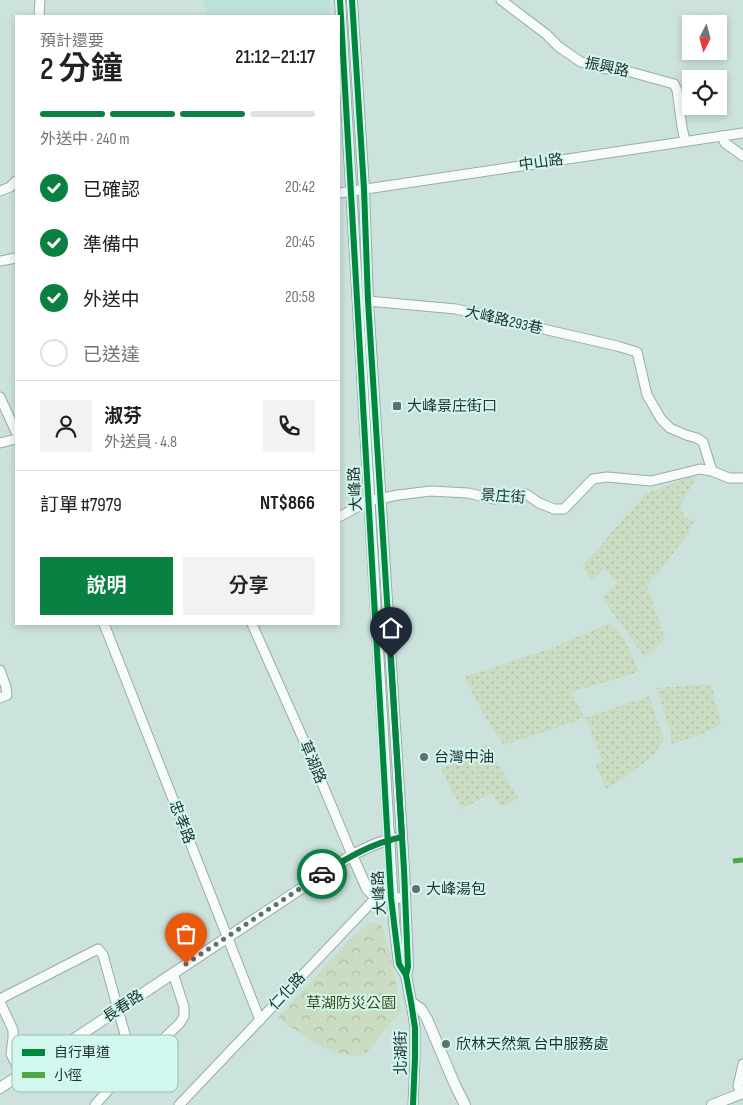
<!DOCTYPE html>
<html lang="zh-TW">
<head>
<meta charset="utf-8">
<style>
  :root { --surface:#fff; --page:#f2f2f2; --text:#202124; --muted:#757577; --line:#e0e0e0; --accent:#0b8043 }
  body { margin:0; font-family:"Sofia Sans Condensed","Noto Sans TC",sans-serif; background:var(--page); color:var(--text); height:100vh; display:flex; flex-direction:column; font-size:19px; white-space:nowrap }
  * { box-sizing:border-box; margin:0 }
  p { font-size:16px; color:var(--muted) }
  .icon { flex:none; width:28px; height:28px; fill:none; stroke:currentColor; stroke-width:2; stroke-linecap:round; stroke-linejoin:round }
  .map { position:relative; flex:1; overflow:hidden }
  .sheet { position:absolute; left:15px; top:15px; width:325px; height:610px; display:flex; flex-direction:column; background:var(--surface); border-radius:0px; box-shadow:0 2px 8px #0003 }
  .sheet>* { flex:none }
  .needle { width:32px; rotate:186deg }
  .buttons { position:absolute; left:682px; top:15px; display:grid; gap:10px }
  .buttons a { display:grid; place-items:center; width:45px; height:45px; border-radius:0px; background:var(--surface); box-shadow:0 2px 8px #0003; font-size:25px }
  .pin { position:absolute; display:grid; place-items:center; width:42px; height:42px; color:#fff; margin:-51px -21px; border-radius:50% 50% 50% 0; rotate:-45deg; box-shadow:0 0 5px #0007 }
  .pin .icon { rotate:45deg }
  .courier { position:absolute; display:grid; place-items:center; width:50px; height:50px; margin:-25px; border:4px solid #0b8043; border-radius:50%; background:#fff; color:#222; box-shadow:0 1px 6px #0007 }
  .overview em { font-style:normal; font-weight:600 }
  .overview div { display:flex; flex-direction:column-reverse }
  .overview { display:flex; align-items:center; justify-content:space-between; height:85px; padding:0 25px }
  h1 { font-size:32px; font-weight:600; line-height:38px }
  .bar { display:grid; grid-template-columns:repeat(4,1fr); gap:8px 5px; align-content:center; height:60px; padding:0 25px }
  .bar i { height:6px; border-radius:4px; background:var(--line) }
  .bar .on { background:var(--accent) }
  .bar p { grid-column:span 4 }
  .line { display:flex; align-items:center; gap:12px; padding:0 25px; border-top:1px solid var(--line) }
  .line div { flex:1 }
  .round { display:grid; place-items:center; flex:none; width:52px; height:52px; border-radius:0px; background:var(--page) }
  ol { padding:0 25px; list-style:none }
  li { display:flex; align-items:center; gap:15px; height:55px }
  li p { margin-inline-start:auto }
  li .icon { padding:5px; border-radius:50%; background:var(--accent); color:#fff; stroke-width:4 }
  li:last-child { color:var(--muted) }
  li i { width:28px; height:28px; border:2px solid var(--line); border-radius:50% }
  .button { display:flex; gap:10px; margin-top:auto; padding:10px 25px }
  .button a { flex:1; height:58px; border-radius:0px; background:var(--accent); color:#fff; font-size:20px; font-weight:600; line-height:58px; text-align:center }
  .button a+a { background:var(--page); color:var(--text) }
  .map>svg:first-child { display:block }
</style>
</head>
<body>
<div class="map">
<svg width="743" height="1105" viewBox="0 0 743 1105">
  <defs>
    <pattern id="grass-dots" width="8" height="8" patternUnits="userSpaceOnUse" patternTransform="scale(1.25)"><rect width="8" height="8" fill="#cadcc2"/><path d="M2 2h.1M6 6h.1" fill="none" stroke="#adbda7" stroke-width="1.8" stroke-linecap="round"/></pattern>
    <pattern id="park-crowns" width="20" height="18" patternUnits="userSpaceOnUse" patternTransform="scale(1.25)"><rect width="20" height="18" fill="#cadcc2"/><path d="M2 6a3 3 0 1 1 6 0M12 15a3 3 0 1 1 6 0" fill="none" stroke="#adbda7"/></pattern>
  </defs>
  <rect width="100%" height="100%" fill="#cce2dd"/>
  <!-- built -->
  <path fill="#bde1d9" d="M203,0H330V16H206Z"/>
  <!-- grass -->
  <g fill="url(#grass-dots)">
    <path d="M697,476L680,506L684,516L694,522L689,529L691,531L647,586L665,639L645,658L602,598L617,583L604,569L592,581L582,566L647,493L690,477Z"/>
    <path d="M611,623L625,640L639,672L571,692L585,718L649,696L664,739L654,755L636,769L606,789L596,765L603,761L585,718L504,745C489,724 475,701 465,677L546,650Z"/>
    <path d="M711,684L721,724L698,736L671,744V733L656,688Z"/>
    <path d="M486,744L518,798L502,808L492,793L461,809L441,769Z"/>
  </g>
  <!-- park -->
  <path fill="url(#park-crowns)" d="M370,923C374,923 378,922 381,925C388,932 398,997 401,1011L366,1053L353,1056L337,1053L313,1042L278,1018L351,938Z"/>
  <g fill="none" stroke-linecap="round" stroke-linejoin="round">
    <!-- minor casing -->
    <g stroke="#9aaca8" stroke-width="11">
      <g id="minor">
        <path d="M501,0L546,34L559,47L581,62L600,68L627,71L674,84L677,90L682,127L685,141"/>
        <path d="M39,16L40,0"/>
        <path d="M722,136L725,143L743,156"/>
        <path d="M0,191L10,187L16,181"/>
        <path d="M339,193L743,133"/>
        <path d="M0,261L16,258"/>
        <path d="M368,301L456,309L617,346L637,352L647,395L661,419L670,428L686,435L697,438L703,442L712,471"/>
        <path d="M0,397L16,432"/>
        <path d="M0,443L16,439"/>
        <path d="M339,517L368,501L398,495L431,491L468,493L494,499L526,494L539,503L554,509H564L593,479L607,477L651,481L700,469L712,471L729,478H743"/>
        <path d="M104,624L260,1020"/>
        <path d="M252,624L309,752L352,855"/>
        <path d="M0,670L6,687L7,695L0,698"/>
        <path d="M0,999L98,949L103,955L134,1067L180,1023L184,1016V1007L173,973"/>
        <path d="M0,1002L13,1030V1038L11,1054L16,1064L22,1073"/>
        <path d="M411,1002L415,1028V1058L413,1105"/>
        <path d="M741,1094L738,1086L743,1064"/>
        <path d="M95,1105L110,1088"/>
        <path d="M179,1105L370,904L376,898"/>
      </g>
    </g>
    <!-- tertiary casing -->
    <g stroke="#9aaca8" stroke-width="12">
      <g id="tertiary">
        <path d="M340,0L394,922L399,964L406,975L411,1002L421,1009L427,1019L455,1085L465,1105"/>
        <path d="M352,0L364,189L368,301L404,869L408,967L406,975"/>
        <path d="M352,855L367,889L376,898H398"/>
        <path d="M0,1088L352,855L373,845L393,838"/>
        <path d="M712,1105L743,1093"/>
      </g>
    </g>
    <!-- minor -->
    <use href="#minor" stroke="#f7fbfa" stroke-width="9"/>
    <!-- tertiary -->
    <use href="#tertiary" stroke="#f7fbfa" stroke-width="10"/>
    <!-- quiet -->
    <path stroke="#50a544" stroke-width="5" stroke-dasharray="10 5" stroke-linecap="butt" d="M733,861L743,860"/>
    <!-- cycleway casing -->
    <g stroke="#d1f7ef" stroke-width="9">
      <g id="cycleway">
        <path d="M340,0L391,898L399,964L406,975L411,1002L415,1028V1058L413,1105"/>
        <path d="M352,0L364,189L368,301L404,869L408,967L406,975"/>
      </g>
    </g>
    <!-- cycleway -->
    <use href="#cycleway" stroke="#00873e" stroke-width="6"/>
  </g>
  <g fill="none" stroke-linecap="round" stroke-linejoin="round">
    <!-- done -->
    <path stroke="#5f706d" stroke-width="5" stroke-dasharray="0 9" d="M186,964L322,874"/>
    <!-- route -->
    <path stroke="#0b8043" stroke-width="6" d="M322,874C347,858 372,843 402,837L391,658"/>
  </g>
  <!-- markers -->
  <g fill="#5f706d" stroke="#d1f7ef" stroke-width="2">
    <rect x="392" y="401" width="10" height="10" rx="2.5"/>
    <circle cx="424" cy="757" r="5"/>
    <circle cx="416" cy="889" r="5"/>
    <circle cx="446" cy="1044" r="5"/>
  </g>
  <g text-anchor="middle" stroke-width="4" stroke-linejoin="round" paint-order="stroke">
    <!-- street labels -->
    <g font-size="15" fill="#253330" stroke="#d1f7ef">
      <text transform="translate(607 67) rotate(12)" y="5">振興路</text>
      <text transform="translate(541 162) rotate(-8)" y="5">中山路</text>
      <text transform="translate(504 320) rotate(13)" y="5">大峰路293巷</text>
      <text transform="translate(355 489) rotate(-93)" y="5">大峰路</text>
      <text transform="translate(503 496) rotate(4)" y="5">景庄街</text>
      <text transform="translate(313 762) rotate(67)" y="5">草湖路</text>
      <text transform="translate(182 822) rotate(69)" y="5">忠孝路</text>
      <text transform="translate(379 893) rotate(-93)" y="5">大峰路</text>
      <text transform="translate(287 991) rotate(-47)" y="5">仁化路</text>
      <text transform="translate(123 1006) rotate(-34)" y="5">長春路</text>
      <text transform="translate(401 1053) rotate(-90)" y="5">北湖街</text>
    </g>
    <!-- poi labels -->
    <g font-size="15" fill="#253330" stroke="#d1f7ef" text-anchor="start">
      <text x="407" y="411">大峰景庄街口</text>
      <text x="434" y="762">台灣中油</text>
      <text x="426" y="894">大峰湯包</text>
      <text x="456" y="1049">欣林天然氣 台中服務處</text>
    </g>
    <!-- park labels -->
    <g font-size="15" fill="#3c4b16" stroke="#d1f7ef">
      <text x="351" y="1008">草湖防災公園</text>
    </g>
  </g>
  <!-- legend -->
  <rect x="12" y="1035" width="166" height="57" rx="8" fill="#d1f7ef" stroke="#9dbcb6" stroke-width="1"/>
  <rect x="22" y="1049" width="23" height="7" fill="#00873e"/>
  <rect x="22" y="1072" width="23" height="6" fill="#50a544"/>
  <g font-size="14" fill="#253330">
    <text x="54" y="1057">自行車道</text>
    <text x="54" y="1080">小徑</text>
  </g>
</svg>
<div class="buttons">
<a><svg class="needle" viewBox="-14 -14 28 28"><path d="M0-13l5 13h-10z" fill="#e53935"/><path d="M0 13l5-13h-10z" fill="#757577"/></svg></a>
<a><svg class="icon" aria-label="locate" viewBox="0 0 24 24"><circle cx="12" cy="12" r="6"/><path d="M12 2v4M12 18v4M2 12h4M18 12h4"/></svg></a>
</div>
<div class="pin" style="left:186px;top:964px;background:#ea580c"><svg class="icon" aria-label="bag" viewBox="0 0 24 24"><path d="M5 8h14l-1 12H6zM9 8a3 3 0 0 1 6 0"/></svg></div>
<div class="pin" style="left:391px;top:658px;background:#1f2937"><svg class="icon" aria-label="home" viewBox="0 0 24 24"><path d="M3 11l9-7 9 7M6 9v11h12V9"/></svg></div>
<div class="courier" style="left:322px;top:874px"><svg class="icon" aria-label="car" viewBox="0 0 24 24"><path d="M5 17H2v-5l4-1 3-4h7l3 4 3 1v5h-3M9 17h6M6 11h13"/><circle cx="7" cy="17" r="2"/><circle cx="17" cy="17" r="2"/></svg></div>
<section class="sheet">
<div class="overview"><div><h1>2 分鐘</h1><p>預計還要</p></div><em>21:12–21:17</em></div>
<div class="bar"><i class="on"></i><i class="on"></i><i class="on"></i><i></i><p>外送中 · 240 m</p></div>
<ol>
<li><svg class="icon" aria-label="check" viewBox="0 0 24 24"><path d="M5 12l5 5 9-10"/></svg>已確認<p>20:42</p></li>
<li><svg class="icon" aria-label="check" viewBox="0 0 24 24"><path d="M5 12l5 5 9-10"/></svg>準備中<p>20:45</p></li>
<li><svg class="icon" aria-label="check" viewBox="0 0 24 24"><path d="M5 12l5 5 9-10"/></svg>外送中<p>20:58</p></li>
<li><i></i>已送達</li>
</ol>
<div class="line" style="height:90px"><a class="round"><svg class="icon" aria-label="person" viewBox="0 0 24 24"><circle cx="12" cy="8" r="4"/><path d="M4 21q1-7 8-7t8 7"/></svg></a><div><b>淑芬</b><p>外送員 · 4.8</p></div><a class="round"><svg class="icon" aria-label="phone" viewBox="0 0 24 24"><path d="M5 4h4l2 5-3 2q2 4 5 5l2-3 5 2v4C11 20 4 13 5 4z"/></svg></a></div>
<div class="line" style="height:65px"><div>訂單 #7979</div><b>NT$866</b></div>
<div class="button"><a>說明</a><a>分享</a></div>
</section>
</div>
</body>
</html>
